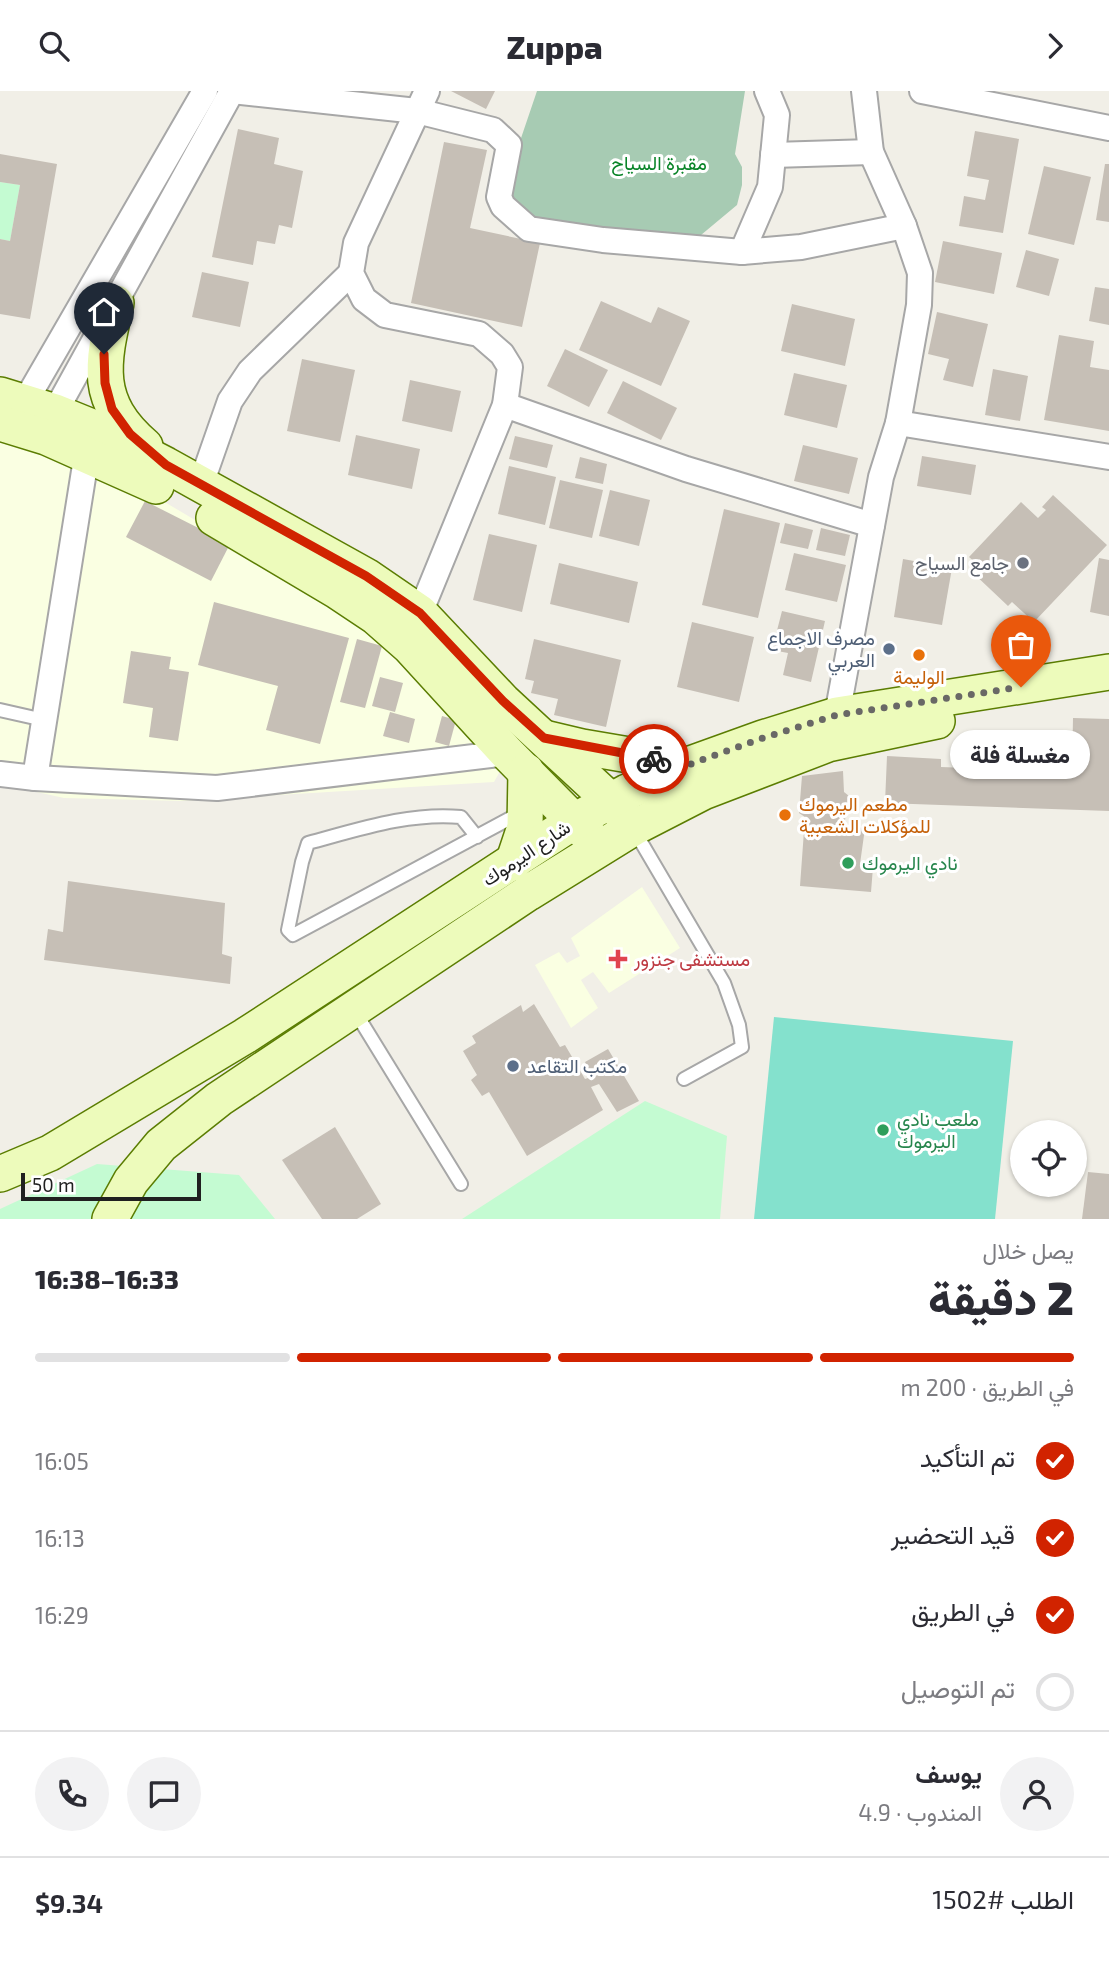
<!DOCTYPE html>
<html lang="ar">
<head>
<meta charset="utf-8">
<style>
  :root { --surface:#fff; --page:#f2f2f3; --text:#2b2b33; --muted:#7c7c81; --line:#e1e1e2; --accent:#d12300 }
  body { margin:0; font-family:"Exo 2",Vazirmatn,sans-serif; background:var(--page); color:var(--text); direction:rtl; height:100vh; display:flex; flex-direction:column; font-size:26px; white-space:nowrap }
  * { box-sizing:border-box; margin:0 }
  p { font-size:23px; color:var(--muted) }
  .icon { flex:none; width:38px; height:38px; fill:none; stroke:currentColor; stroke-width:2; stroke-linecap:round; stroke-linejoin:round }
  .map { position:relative; height:1128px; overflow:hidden; direction:ltr }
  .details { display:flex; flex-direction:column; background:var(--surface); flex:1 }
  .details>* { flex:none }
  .buttons { position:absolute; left:1010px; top:1029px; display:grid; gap:14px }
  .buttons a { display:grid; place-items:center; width:77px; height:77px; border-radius:50%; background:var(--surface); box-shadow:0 2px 5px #0004; font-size:35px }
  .scale { position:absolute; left:21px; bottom:18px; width:180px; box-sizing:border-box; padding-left:7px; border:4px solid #202020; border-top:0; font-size:19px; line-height:24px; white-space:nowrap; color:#202020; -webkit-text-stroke:5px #fff; paint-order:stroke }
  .pin { position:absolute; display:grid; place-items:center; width:60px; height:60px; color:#fff; margin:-72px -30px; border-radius:50% 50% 50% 0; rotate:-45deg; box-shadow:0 0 7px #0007 }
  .pin .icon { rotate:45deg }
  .courier { position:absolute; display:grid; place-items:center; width:70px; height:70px; margin:-35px; border:5px solid #d12300; border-radius:50%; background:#fff; color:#222; box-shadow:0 2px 9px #0007 }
  .bubble { position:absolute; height:49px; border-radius:24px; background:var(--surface); box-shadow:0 2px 5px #0004; font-size:23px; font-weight:800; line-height:49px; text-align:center; direction:rtl }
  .headline em { font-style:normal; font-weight:800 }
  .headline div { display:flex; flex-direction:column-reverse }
  .headline { display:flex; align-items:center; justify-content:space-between; height:119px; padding:0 35px }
  h1 { font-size:46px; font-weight:800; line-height:52px }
  .bar { display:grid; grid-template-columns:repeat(4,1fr); gap:10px 7px; align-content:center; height:84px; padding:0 35px }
  .bar i { height:9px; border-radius:5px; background:var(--line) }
  .bar .active { background:var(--accent) }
  .bar p { grid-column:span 4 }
  .line { display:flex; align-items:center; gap:18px; padding:0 35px; border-top:2px solid var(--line) }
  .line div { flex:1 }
  .round { display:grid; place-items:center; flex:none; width:74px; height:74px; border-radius:37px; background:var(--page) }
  ol { padding:0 35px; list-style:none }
  li { display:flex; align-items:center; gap:21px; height:77px }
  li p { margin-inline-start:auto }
  li .icon { padding:7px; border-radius:50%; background:var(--accent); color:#fff; stroke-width:4 }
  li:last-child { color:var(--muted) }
  li i { width:38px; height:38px; border:4px solid var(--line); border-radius:50% }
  header { display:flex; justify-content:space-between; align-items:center; height:91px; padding:0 35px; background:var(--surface); font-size:32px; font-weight:800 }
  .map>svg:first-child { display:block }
</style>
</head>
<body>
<header><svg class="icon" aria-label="forward" viewBox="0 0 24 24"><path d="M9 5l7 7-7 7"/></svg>Zuppa<svg class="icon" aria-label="search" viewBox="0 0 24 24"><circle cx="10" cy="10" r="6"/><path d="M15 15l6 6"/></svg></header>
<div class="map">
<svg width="1109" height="1128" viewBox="0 0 1109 1128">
  <rect width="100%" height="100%" fill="#f1efe7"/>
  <!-- education -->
  <g fill="#faffe2">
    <path d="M0,341L104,375L382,540L503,675L494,691L182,710L64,707L0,693Z"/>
    <path d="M642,796L680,857L609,902L593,881L581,889L598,917L571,937L535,874L559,861L567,872L580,865L571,847Z"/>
  </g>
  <!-- cemetery -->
  <path fill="#a7cbb3" d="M537,0H745L735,63L742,76V94L737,114L695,149L544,137L499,112Z"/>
  <!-- park -->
  <g fill="#c4fbd2">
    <path d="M0,91L20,94L10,150L0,148Z"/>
    <path d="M645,1010L727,1045L720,1128H462Z"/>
    <path d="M97,1073L239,1084L275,1128H0V1118Z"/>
  </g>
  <!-- pitch -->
  <path fill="#84e1cd" d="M774,926L1013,950L995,1128H754Z"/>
  <!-- building -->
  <g fill="#c6bfb6">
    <path d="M451,0H495L486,18Z"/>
    <path d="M238,38L279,47L274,73L303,80L292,137L279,134L275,153L257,150L253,174L212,166Z"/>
    <path d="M975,40L1019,48L1003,142L959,135L964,105L985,109L989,89L967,85Z"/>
    <path d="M444,51L487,59L470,137L540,152L522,236L411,212Z"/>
    <path d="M0,63L57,73L30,228L0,223V148L10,150L20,94L0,91Z"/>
    <path d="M1105,73H1109V131L1096,129Z"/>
    <path d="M1044,75L1091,86L1074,154L1028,143Z"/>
    <path d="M943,150L1002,162L994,203L935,191Z"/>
    <path d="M1026,159L1059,168L1049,205L1016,196Z"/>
    <path d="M202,181L249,191L240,236L192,226Z"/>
    <path d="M1095,196L1109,198V234L1089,230Z"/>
    <path d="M601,210L651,232L658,216L690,230L661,295L579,259Z"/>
    <path d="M792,213L855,228L845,275L781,260Z"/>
    <path d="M937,221L988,233L973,296L943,289L949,268L928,263Z"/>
    <path d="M1059,244L1094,250L1090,276L1109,279V340L1044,329Z"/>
    <path d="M565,258L608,279L589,316L547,295Z"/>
    <path d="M302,268L355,279L340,351L287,340Z"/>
    <path d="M993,278L1028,285L1020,330L985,324Z"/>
    <path d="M794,282L847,294L837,337L784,324Z"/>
    <path d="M410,289L461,300L452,341L402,330Z"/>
    <path d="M623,290L677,317L661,349L607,322Z"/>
    <path d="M356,344L420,358L412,398L348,384Z"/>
    <path d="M515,345L553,354L547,377L509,368Z"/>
    <path d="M803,354L858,367L849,403L794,390Z"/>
    <path d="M922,365L976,374L971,404L917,395Z"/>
    <path d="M580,366L607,373L603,393L575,387Z"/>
    <path d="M509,375L556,386L545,434L498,423Z"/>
    <path d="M560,389L603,399L592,447L549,437Z"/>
    <path d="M610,399L650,409L639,455L599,445Z"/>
    <path d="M1053,404L1107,454L1034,531L1012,511L1008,515L971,480L977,473L969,466L1021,411L1038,427L1046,419L1042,416Z"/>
    <path d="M145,410L230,453L211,490L126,446Z"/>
    <path d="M724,418L780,432L758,527L702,514Z"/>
    <path d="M785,432L813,439L808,458L780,452Z"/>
    <path d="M821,437L850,444L845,465L816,459Z"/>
    <path d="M489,443L537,454L522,521L473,509Z"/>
    <path d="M794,462L846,474L837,511L785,499Z"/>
    <path d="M1099,467L1109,469V525L1090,521Z"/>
    <path d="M903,468L952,477L942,534L894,526Z"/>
    <path d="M559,472L638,491L629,532L550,513Z"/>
    <path d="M214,511L349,547L320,653L266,639L278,595L198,574Z"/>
    <path d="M782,520L825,530L811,591L783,584L788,562L772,559Z"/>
    <path d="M692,531L754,546L739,611L677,596Z"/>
    <path d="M357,548L382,555L365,617L340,611Z"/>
    <path d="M534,548L621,569L606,636L554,624L558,608L531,602L534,590L525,588Z"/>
    <path d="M131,560L171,566L169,578L189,581L178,650L149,646L153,617L123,612Z"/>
    <path d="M380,586L403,592L395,621L372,615Z"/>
    <path d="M390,621L415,628L409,652L383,645Z"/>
    <path d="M442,625L456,629L449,655L435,651Z"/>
    <path d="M1073,627L1109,628V720L885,712L887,665L941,668V676L1072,681Z"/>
    <path d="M843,680L844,701L849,705L844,735L865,737L860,773L873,776L871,801L800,795L805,726L799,722L802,685Z"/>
    <path d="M68,790L225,812L222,863L232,866L230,893L44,869L48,838L63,841Z"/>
    <path d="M534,913L560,956L565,954L585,988L591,986L585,971L608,958L639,1010L617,1021L599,993L591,996L603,1019L527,1065L489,1001L482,1005L471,989L477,984L463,960L476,952L472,945L521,914L523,921Z"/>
    <path d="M335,1036L381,1113L357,1128H322L282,1069Z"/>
    <path d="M1088,1081L1109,1083V1128H1082Z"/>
  </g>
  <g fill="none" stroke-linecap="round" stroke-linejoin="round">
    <!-- lane casing -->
    <g stroke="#a7a7a7" stroke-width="16">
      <g id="lane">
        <path d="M0,619L44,629"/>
        <path d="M634,739L724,892L739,934L742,956L684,988"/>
        <path d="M477,746L461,726C409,721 357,739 308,752L302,771L288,839L293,844L520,722"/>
        <path d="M354,919L461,1093"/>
      </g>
    </g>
    <!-- street casing -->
    <g stroke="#a7a7a7" stroke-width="28">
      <g id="street">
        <path d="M232,0L417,20L493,39L509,54L499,106L503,115L529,138L603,149L742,161L801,156L904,135"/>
        <path d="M922,0L1109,37"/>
        <path d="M773,64L871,61"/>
        <path d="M742,161L770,96L777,24L767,0"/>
        <path d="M505,314L686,378L872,434"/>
        <path d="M21,325L25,311L205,0"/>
        <path d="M898,332L1109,366"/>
        <path d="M50,336L55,321L232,0"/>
        <path d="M201,393L230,310L250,280L351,182"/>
        <path d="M420,522L505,314L510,276L502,263L479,243L385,224L364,208L351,182L356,152L427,0"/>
        <path d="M837,624L881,386L898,332L919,214L920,182L904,135L871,61L864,0"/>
        <path d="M0,683L35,687L217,697L507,662"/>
        <path d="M35,687L89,349"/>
      </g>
    </g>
    <!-- secondary casing -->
    <g stroke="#5b7d02" stroke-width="38">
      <g id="secondary">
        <path d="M116,212C102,273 93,310 145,355"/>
        <path d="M0,304L55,321L92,336L166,374L366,485L420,522L503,610L611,710L624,726"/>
        <path d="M0,332L46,346L156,395"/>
        <path d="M214,427L337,500L376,526L409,555L507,662L590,746"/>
        <path d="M544,647L582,656L688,674"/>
        <path d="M513,772L525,736L526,680"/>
        <path d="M0,1083L50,1062L245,945L576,729L627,701L688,674L763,647L837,624L1109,581"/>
        <path d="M110,1128L131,1090L161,1054L219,1008L528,802L633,737L703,701L828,653L937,630"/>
      </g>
    </g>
    <!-- lane -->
    <use href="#lane" stroke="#fff" stroke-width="12"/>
    <!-- street -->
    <use href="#street" stroke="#fff" stroke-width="24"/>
    <!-- secondary -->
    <use href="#secondary" stroke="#edfbbb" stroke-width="35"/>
  </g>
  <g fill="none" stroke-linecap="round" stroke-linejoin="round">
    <!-- done -->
    <path stroke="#696866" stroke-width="7" stroke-dasharray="0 12.6" d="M654,668L688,674L763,647L837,624L1021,596"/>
    <!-- route -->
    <path stroke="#d12300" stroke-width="9" d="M104,263L105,292L112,318L130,343L166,374L366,485L420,522L503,610L544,647L654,668"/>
  </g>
  <!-- markers -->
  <circle fill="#6b7280" stroke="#fff" stroke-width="2.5" cx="1023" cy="472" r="7"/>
  <g fill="#5c6f8a" stroke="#fff" stroke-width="2.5">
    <circle cx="889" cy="558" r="7"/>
    <circle cx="513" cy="975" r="7"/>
  </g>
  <g fill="#e8710a" stroke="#fff" stroke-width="2.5">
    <circle cx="919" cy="564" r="7"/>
    <circle cx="785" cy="724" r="7"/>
  </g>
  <g fill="#2e9e5b" stroke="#fff" stroke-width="2.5">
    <circle cx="848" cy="772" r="7"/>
    <circle cx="883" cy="1039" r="7"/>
  </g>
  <path fill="#e0444e" stroke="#fff" stroke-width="2.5" d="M614.5 857.5h7v7h7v7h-7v7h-7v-7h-7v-7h7z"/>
  <g text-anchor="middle" stroke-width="6" stroke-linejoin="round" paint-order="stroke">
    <!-- park labels -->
    <g font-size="19" fill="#098428" stroke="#fff">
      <text x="659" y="79">مقبرة السياح</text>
    </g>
    <!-- worship labels -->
    <g font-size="19" fill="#5b616d" stroke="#fff" text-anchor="end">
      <text x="1009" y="479">جامع السياح</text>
    </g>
    <!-- service labels -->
    <g font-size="19" fill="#4e5e75" stroke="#fff" text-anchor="end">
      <text x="875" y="554">مصرف الاجماع<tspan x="875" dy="22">العربي</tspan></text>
      <text x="527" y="982" text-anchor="start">مكتب التقاعد</text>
    </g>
    <!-- food labels -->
    <g font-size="19" fill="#c56008" stroke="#fff">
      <text x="919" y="593">الوليمة</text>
      <text x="799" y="720" text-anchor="start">مطعم اليرموك<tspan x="799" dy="22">للمؤكلات الشعبية</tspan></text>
    </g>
    <!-- street labels -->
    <g font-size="19" fill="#202020" stroke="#fff">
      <text transform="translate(526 762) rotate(-34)" y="7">شارع اليرموك</text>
    </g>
    <!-- leisure labels -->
    <g font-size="19" fill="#27864d" stroke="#fff" text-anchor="start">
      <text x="862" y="779">نادي اليرموك</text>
      <text x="897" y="1035">ملعب نادي<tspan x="897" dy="22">اليرموك</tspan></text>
    </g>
    <!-- health labels -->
    <g font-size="19" fill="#be3a42" stroke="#fff" text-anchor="start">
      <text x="634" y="875">مستشفى جنزور</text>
    </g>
  </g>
</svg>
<div class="buttons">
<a><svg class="icon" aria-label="locate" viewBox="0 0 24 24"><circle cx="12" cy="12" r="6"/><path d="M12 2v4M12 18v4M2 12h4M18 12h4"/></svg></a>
</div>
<div class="scale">50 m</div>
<div class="pin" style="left:1021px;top:596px;background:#ea580c"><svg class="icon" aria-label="bag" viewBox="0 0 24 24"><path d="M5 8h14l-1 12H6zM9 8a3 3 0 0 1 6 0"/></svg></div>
<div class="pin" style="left:104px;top:263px;background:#1f2937"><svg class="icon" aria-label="home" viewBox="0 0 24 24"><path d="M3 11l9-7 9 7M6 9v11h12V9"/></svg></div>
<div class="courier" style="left:654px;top:668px"><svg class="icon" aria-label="bike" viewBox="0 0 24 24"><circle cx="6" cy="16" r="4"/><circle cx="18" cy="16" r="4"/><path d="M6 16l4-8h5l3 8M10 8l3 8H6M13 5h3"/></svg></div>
<div class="bubble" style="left:950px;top:639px;width:140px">مغسلة فلة</div>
</div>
<section class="details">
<div class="headline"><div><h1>2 دقيقة</h1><p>يصل خلال</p></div><em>16:33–16:38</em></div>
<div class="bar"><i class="active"></i><i class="active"></i><i class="active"></i><i></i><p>في الطريق · 200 m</p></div>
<ol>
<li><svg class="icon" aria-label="check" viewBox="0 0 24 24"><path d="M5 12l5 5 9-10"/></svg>تم التأكيد<p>16:05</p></li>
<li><svg class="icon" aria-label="check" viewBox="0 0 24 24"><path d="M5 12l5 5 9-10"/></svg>قيد التحضير<p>16:13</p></li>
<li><svg class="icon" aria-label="check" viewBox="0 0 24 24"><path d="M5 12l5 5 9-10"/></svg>في الطريق<p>16:29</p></li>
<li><i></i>تم التوصيل</li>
</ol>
<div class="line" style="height:126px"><a class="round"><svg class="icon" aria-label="person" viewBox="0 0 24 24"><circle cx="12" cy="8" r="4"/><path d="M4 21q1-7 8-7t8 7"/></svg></a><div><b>يوسف</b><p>المندوب · 4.9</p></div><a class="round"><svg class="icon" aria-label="chat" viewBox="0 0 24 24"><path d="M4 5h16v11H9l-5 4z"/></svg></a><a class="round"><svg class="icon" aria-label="phone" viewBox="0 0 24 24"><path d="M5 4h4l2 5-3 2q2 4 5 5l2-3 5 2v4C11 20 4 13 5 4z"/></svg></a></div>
<div class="line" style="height:91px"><div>الطلب #1502</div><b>$9.34</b></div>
</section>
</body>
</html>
